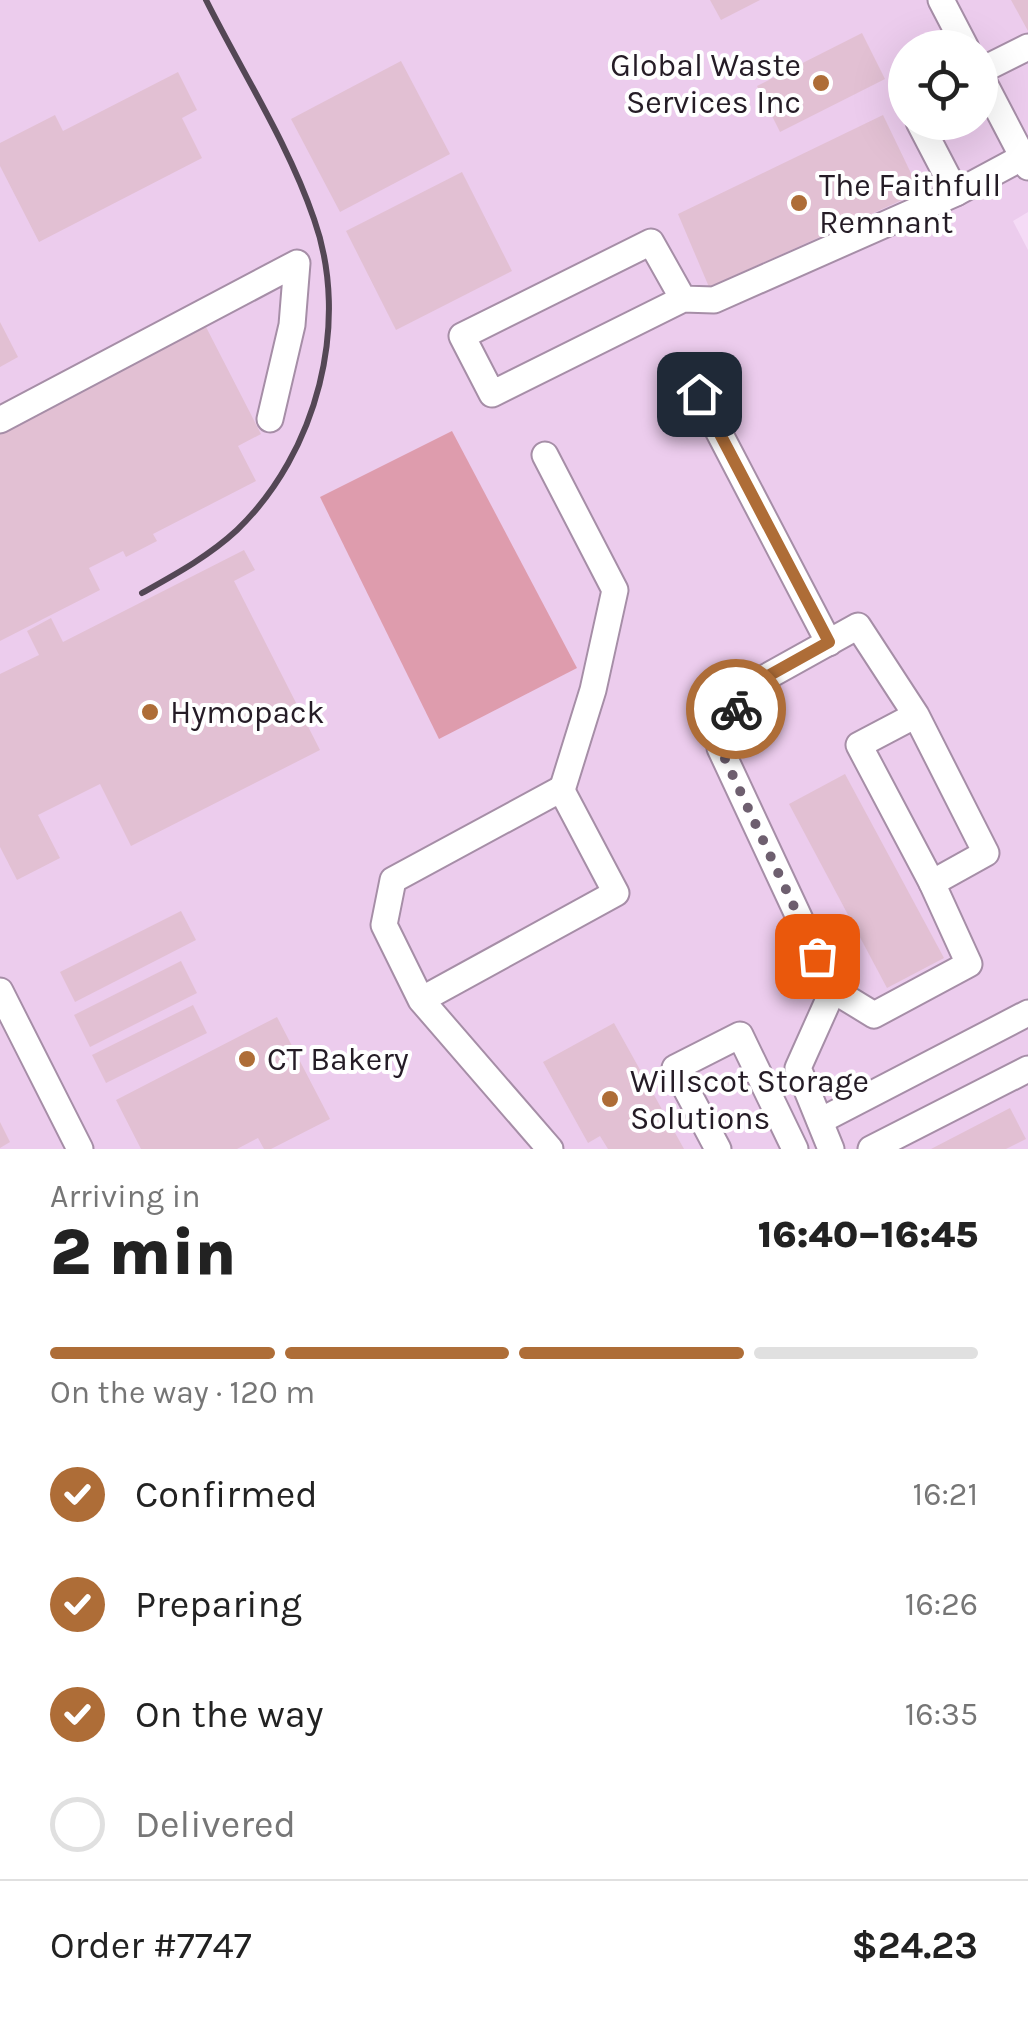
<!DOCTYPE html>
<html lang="en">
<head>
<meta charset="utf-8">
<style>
  :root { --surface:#fff; --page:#f6f6f6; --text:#222; --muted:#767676; --line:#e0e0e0; --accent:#ae6d37 }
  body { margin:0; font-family:Karla,sans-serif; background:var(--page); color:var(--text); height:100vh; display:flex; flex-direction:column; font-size:38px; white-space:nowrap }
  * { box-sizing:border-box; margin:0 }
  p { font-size:32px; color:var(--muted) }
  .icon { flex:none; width:55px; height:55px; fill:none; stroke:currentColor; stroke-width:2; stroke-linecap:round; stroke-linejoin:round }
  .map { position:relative; height:1149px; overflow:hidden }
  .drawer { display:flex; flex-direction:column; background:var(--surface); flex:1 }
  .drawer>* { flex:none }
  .tools { position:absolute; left:888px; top:30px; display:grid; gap:20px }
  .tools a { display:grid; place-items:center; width:110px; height:110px; border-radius:50%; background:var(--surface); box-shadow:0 10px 40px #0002; font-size:50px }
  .pin { position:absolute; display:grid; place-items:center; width:85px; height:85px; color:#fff; margin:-42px; border-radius:20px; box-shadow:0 5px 15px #0006 }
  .courier { position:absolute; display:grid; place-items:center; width:100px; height:100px; margin:-50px; border:8px solid #ae6d37; border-radius:50%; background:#fff; color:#222; box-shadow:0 2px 12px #0007 }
  .headline em { font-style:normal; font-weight:800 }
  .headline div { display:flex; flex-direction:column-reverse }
  .headline { display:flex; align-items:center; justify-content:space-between; height:170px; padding:0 50px }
  h1 { font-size:65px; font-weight:800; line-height:75px }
  .bar { display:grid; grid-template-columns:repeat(4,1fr); gap:15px 10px; align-content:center; height:120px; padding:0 50px }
  .bar i { height:12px; border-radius:8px; background:var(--line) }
  .bar .active { background:var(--accent) }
  .bar p { grid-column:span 4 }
  .line { display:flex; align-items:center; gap:25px; padding:0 50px; border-top:2px solid var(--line) }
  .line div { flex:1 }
  ol { padding:0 50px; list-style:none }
  li { display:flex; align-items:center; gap:30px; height:110px }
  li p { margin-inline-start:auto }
  li .icon { padding:10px; border-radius:50%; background:var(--accent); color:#fff; stroke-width:4 }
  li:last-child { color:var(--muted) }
  li i { width:55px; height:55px; border:5px solid var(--line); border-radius:50% }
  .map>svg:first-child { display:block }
</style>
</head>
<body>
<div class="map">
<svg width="1028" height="1149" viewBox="0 0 1028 1149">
  <rect width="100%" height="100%" fill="#f5dbf6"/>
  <!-- built -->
  <path fill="#eccced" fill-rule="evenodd" d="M0,0H1028V212L1013,221L1028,250V1149H0ZM905,48H980V122H905Z"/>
  <!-- green -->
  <path fill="#de9cad" d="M452,431L577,668L439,739L320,497Z"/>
  <!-- building -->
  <g fill="#e2c0d3">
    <path d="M710,0H760L721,20Z"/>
    <path d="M1011,0H1028V31Z"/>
    <path d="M862,33L885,79L780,132L757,86Z"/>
    <path d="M401,61L450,154L340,212L291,119Z"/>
    <path d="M178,72L197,110L182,118L202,158L39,242L0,166V143L55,115L63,131Z"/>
    <path d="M883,115L920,192L709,287L678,214Z"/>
    <path d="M462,172L512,271L396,330L346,231Z"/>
    <path d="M0,322L18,357L0,367Z"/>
    <path d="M206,327L261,434L238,446L256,481L153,534L157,541L126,557L123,551L89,568L100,590L0,641V433Z"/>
    <path d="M244,550L255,570L234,581L320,750L131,846L100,784L38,815L60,858L17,880L0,847V674L39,655L27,631L51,618L63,642Z"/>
    <path d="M845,774L944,958L887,988L789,804Z"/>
    <path d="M181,911L196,940L75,1002L60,972Z"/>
    <path d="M181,961L197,993L90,1047L74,1015Z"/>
    <path d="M193,1005L207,1033L106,1083L92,1055Z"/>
    <path d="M277,1017L330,1119L271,1149H264L258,1138L237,1149H141L116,1100Z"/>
    <path d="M614,1023L684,1149H608L600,1136L588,1143L543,1062Z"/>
    <path d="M1010,1108L1026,1139L1006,1149H931Z"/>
    <path d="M0,1122L10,1142L0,1148Z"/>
  </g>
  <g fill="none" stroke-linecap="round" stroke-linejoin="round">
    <!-- minor casing -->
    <g stroke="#a68ea7" stroke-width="29">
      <g id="minor">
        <path d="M941,0L966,48"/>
        <path d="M980,71L1028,47"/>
        <path d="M980,75L1028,167"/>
        <path d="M919,122L956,193L1023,157"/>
        <path d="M683,299L651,242L462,336L492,394L683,299L714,300L956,193"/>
        <path d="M699,394L829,643"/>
        <path d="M0,420L297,263L292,325L270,419"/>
        <path d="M545,455L615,590L593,690L562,790"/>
        <path d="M833,990L874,1015L969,964L932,883"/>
        <path d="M0,991L80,1149"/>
        <path d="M421,1000L616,893L561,789L393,880L384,925L421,1000L550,1149"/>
        <path d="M820,1121L1028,1013"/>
        <path d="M718,1149L675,1068L740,1035L795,1149"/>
        <path d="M831,1149L798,1068L833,990L720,748L743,690L858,626L916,715L986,853L932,883L859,745L916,715"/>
        <path d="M871,1149L1028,1069"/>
      </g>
    </g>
    <!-- minor -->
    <use href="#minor" stroke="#fff" stroke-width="25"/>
    <!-- rail -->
    <path stroke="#544755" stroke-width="6" d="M142,593C176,574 209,556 237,530C317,453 351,323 314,219C288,143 242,72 206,0"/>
  </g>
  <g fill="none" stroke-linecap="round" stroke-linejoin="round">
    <!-- done -->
    <path stroke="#6e5f6f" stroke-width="10" stroke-dasharray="0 18" d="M736,709L720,748L817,956"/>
    <!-- route -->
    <path stroke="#ae6d37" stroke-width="12" d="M699,394L829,642L743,690L736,709"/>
  </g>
  <!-- markers -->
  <g fill="#ae6d37" stroke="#fff" stroke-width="4">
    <circle cx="821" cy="83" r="10"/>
    <circle cx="799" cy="203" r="10"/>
    <circle cx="150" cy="712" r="10"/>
    <circle cx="247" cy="1059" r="10"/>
    <circle cx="610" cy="1099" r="10"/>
  </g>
  <g text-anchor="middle" stroke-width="8" stroke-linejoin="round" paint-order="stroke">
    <!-- poi labels -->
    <g font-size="32" fill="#251c26" stroke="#fff" text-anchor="start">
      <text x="801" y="76" text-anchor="end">Global Waste<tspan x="801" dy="37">Services Inc</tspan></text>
      <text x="819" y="196">The Faithfull<tspan x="819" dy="37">Remnant</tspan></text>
      <text x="170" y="723">Hymopack</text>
      <text x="267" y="1070">CT Bakery</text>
      <text x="630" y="1092">Willscot Storage<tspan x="630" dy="37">Solutions</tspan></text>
    </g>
  </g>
</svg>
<div class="tools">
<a><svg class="icon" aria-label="locate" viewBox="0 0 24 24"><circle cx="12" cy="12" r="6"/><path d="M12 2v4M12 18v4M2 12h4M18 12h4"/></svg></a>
</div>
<div class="pin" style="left:817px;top:956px;background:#ea580c"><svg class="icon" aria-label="bag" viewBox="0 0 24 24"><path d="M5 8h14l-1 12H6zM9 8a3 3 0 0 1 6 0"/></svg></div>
<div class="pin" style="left:699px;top:394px;background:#1f2937"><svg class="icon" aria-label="home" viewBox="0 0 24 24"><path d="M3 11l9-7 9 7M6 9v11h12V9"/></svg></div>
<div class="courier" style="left:736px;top:709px"><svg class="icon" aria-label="bike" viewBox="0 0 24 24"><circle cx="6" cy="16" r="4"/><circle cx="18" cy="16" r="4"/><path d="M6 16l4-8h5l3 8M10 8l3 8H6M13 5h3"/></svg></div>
</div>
<section class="drawer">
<div class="headline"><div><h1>2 min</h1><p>Arriving in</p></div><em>16:40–16:45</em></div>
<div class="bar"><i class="active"></i><i class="active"></i><i class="active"></i><i></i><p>On the way · 120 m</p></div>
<ol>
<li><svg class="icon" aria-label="check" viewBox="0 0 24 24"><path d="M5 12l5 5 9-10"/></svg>Confirmed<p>16:21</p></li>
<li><svg class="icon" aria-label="check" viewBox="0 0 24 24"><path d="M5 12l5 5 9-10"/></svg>Preparing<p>16:26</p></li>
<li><svg class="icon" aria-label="check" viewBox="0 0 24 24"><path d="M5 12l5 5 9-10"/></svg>On the way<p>16:35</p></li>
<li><i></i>Delivered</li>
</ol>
<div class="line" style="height:130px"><div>Order #7747</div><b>$24.23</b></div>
</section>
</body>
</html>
